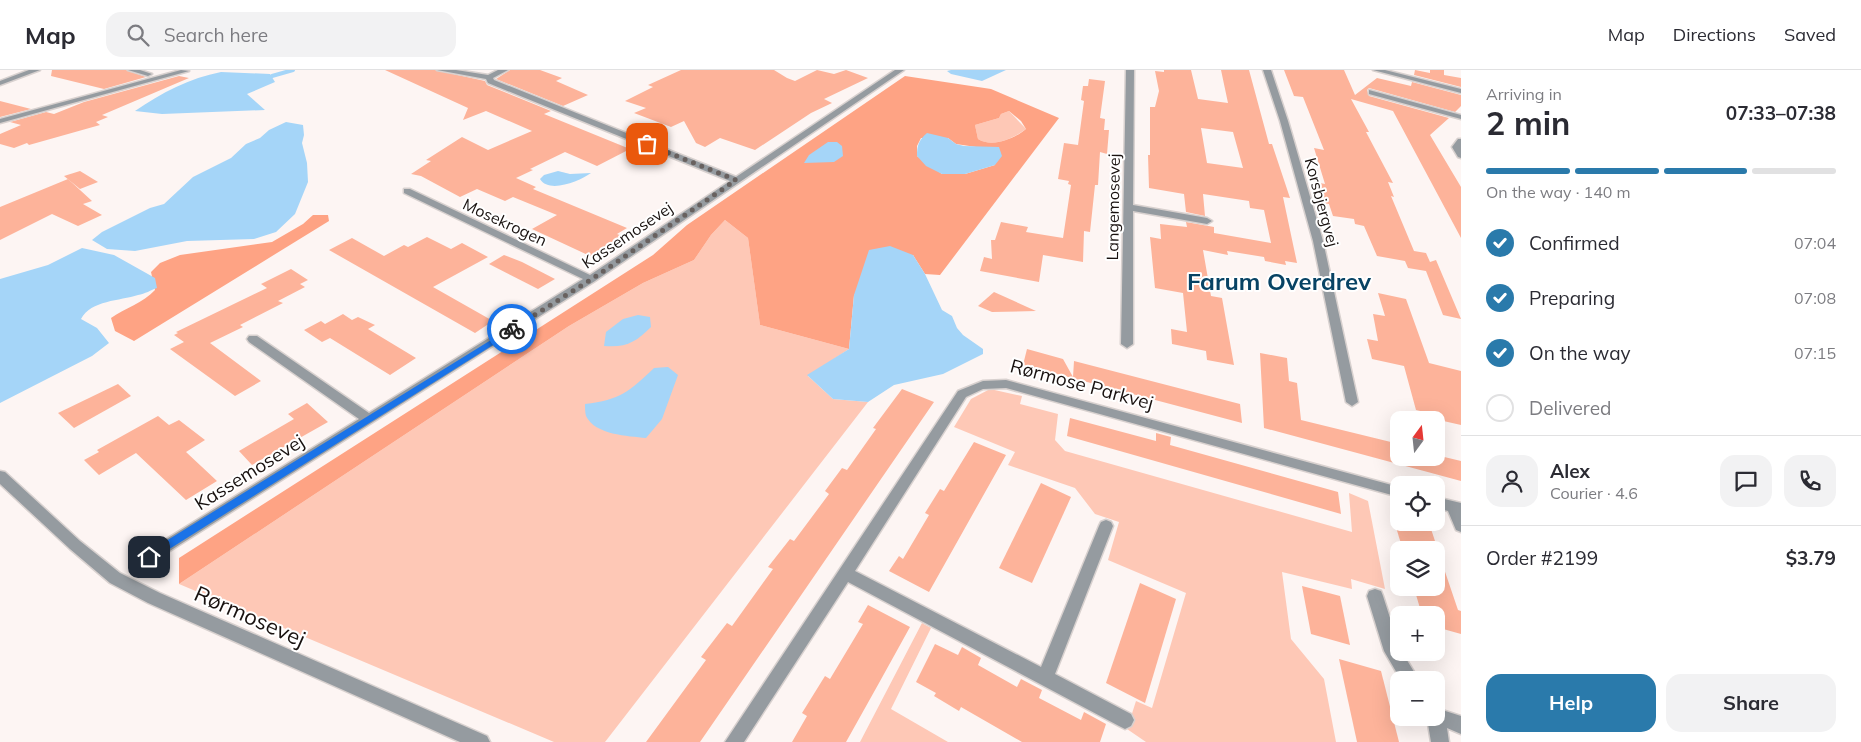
<!DOCTYPE html>
<html lang="en">
<head>
<meta charset="utf-8">
<style>
  :root { --surface:#fff; --page:#f2f2f3; --text:#2b2b33; --muted:#7c7c81; --line:#e1e1e2; --accent:#2a7aab }
  body { margin:0; font-family:Mulish,sans-serif; background:var(--page); color:var(--text); height:100vh; display:flex; flex-direction:column; font-size:19px; white-space:nowrap }
  * { box-sizing:border-box; margin:0 }
  p { font-size:16px; color:var(--muted) }
  .icon { flex:none; width:28px; height:28px; fill:none; stroke:currentColor; stroke-width:2; stroke-linecap:round; stroke-linejoin:round }
  .map { position:relative; flex:1; overflow:hidden }
  .details { display:flex; flex-direction:column; background:var(--surface); width:400px }
  .details>* { flex:none }
  .needle { width:32px; rotate:15deg }
  .buttons { position:absolute; left:1390px; top:341px; display:grid; gap:10px }
  .buttons a { display:grid; place-items:center; width:55px; height:55px; border-radius:10px; background:var(--surface); box-shadow:0 5px 20px #0002; font-size:25px }
  .pin { position:absolute; display:grid; place-items:center; width:42px; height:42px; color:#fff; margin:-21px; border-radius:10px; box-shadow:0 2px 8px #0006 }
  .courier { position:absolute; display:grid; place-items:center; width:50px; height:50px; margin:-25px; border:4px solid #1a73e8; border-radius:50%; background:#fff; color:#222; box-shadow:0 1px 6px #0007 }
  .headline em { font-style:normal; font-weight:700 }
  .headline div { display:flex; flex-direction:column-reverse }
  .headline { display:flex; align-items:center; justify-content:space-between; height:85px; padding:0 25px }
  h1 { font-size:32px; font-weight:700; line-height:38px }
  .bar { display:grid; grid-template-columns:repeat(4,1fr); gap:8px 5px; align-content:center; height:60px; padding:0 25px }
  .bar i { height:6px; border-radius:4px; background:var(--line) }
  .bar .active { background:var(--accent) }
  .bar p { grid-column:span 4 }
  .line { display:flex; align-items:center; gap:12px; padding:0 25px; border-top:1px solid var(--line) }
  .line div { flex:1 }
  .round { display:grid; place-items:center; flex:none; width:52px; height:52px; border-radius:15px; background:var(--page) }
  ol { padding:0 25px; list-style:none }
  li { display:flex; align-items:center; gap:15px; height:55px }
  li p { margin-inline-start:auto }
  li .icon { padding:5px; border-radius:50%; background:var(--accent); color:#fff; stroke-width:4 }
  li:last-child { color:var(--muted) }
  li i { width:28px; height:28px; border:2px solid var(--line); border-radius:50% }
  .primary-button { display:flex; gap:10px; margin-top:auto; padding:10px 25px }
  .primary-button a { flex:1; height:58px; border-radius:15px; background:var(--accent); color:#fff; font-size:20px; font-weight:700; line-height:58px; text-align:center }
  .primary-button a+a { background:var(--page); color:var(--text) }
  header { display:flex; align-items:center; gap:30px; box-sizing:border-box; height:70px; padding:0 25px; background:var(--surface); border-bottom:1px solid var(--line) }
  header strong { font-size:24px }
  nav { display:flex; gap:28px; margin-inline-start:auto; font-size:18px }
  .search { width:350px; height:45px; background:var(--page); display:flex; align-items:center; gap:12px; box-sizing:border-box; padding:0 18px; border-radius:15px; color:var(--muted); font-size:19px }
  main { display:flex; flex:1; min-height:0 }
  .map>svg:first-child { display:block }
</style>
</head>
<body>
<header>
<strong>Map</strong>
<div class="search"><svg class="icon" aria-label="search" viewBox="0 0 24 24"><circle cx="10" cy="10" r="6"/><path d="M15 15l6 6"/></svg>Search here</div>
<nav><a>Map</a><a>Directions</a><a>Saved</a></nav>
</header>
<main>
<div class="map">
<svg width="1461" height="672" viewBox="0 0 1461 672">
  <rect width="100%" height="100%" fill="#fdf5f3"/>
  <!-- green -->
  <g fill="#fec8b6">
    <path d="M1009,41L1026,59C1013,69 992,78 978,69L975,55L999,48L1001,44Z"/>
    <path d="M725,150L748,168L760,255L849,279L808,306L833,329L868,332L605,672H554L179,514L569,256L643,213L694,190L711,165Z"/>
    <path d="M990,319L1022,326L1020,334L1058,344L1055,370L1065,381L1352,462L1349,423L1368,431L1385,519L1351,509L1352,519L1282,502L1291,569L1324,609L1336,672H1146L1127,659L1136,631L1152,638L1186,523L1108,490L1119,452L1095,444L1075,418L1008,395L1015,382L954,357L971,329Z"/>
    <path d="M922,553L931,558L891,639L948,672H860Z"/>
  </g>
  <!-- forest -->
  <g fill="#fea384" fill-rule="evenodd">
    <path d="M905,6L991,19L1059,48L940,205L925,204L913,185L854,225L849,279L760,255L748,168L725,150L711,165L694,190L643,213L569,256L179,514V488L653,185L687,155ZM1009,41L1021,51L1026,59C1014,69 992,78 978,69L975,55L999,48L1001,44ZM921,68H948L956,74L976,77L995,95L965,104H942L917,86V76Z"/>
    <path d="M313,145H328L329,151L134,271L115,261L111,248C125,238 143,233 155,220L151,202L160,193L180,185L272,172L303,154Z"/>
  </g>
  <!-- water -->
  <g fill="#a5d5f8">
    <path d="M951,0H1006L982,11L951,4L947,1Z"/>
    <path d="M221,2L270,4L275,12L247,24L265,40L162,44L135,41C161,23 190,8 221,2Z"/>
    <path d="M286,52L303,55L304,65L302,73L307,93L308,112L295,144L276,162L254,169L187,171L135,181L107,179L92,170L102,162L150,138L164,134L193,107L231,88L246,74L260,68L269,60Z"/>
    <path d="M927,63L948,68L956,74L964,76L999,77L1002,86L995,95L965,104H942L926,96L917,86C917,75 919,70 927,63Z"/>
    <path d="M828,72H837L842,76L843,86L834,92L804,93L809,85Z"/>
    <path d="M558,101L570,104L591,103C580,111 549,124 540,109L544,105Z"/>
    <path d="M890,176L913,185L925,204L942,240L952,246L957,258L963,265L983,279V284L943,304L894,315L868,332L833,329L807,305L849,279L854,225L869,180Z"/>
    <path d="M82,178L114,185L155,208L157,218C151,220 145,224 138,225C120,231 91,230 81,249L97,258L109,273L92,286L0,333V209L48,195Z"/>
    <path d="M638,245L650,247L651,257C636,272 626,278 604,276L606,262L623,249Z"/>
    <path d="M668,297L678,305L662,349L646,368C628,366 595,365 586,346C585,343 585,337 585,334C620,330 630,321 654,298Z"/>
  </g>
  <g fill="none" stroke-linecap="round" stroke-linejoin="round">
    <!-- stream -->
    <path stroke="#a5d5f8" stroke-width="4" d="M272,6L293,0"/>
  </g>
  <!-- building -->
  <g fill="#fdb39a" fill-rule="evenodd">
    <path d="M52,0H126L146,7L104,19L51,6Z"/>
    <path d="M385,0H435L485,11L487,15L551,41L544,44L630,79L597,96L565,82L530,99L533,100L516,108L536,117L533,119L627,158L617,164L622,166L590,186L532,159L557,145L513,127L505,131L477,119L460,127L421,106L411,104L431,91L426,90L462,67L488,80L532,61L486,41L463,50L468,38Z"/>
    <path d="M510,0H540L562,8L556,11L588,25L563,36L496,9Z"/>
    <path d="M681,0H774L787,8L795,11L817,0L834,4L846,0L868,8L824,29L832,33L811,43L755,80L720,68L705,77L696,73L684,51L671,57L634,43L646,38L625,31L653,17L648,15Z"/>
    <path d="M1164,0H1191L1198,29L1228,33L1221,0H1249L1269,74H1272L1290,128L1283,127L1297,193L1285,191L1286,195L1265,191L1264,187L1227,181L1228,185L1203,180L1211,226L1222,228L1234,295L1207,290L1206,281L1172,274L1171,259L1187,262L1183,223L1155,218L1150,167L1161,169L1160,154L1187,157L1186,152L1214,157V163L1271,173L1264,140L1250,138L1249,131L1203,124L1205,146L1186,142L1184,124L1149,118L1148,85H1150V37H1155L1159,21L1155,1L1164,2ZM1201,58L1233,62L1243,98L1207,93Z"/>
    <path d="M1284,0H1344L1355,25L1377,8L1411,16L1412,12L1461,25V36L1455,42L1369,18L1367,20L1369,26L1449,48L1430,65L1461,117V168L1393,41L1351,29L1369,62H1366L1393,113L1388,112L1394,127L1391,126L1414,181L1426,183L1430,192L1436,190L1461,249L1443,245L1426,201L1408,198L1405,191L1377,186L1364,156L1355,154L1354,149L1333,146L1329,134L1322,133L1315,112L1325,114L1314,78L1324,80L1303,27L1294,26Z"/>
    <path d="M1415,0L1430,3V0H1444V5L1461,8V17L1414,5Z"/>
    <path d="M179,6L189,8L102,45L108,47L96,52L100,55L29,75L27,73L14,78L0,74V64L21,55L10,52L46,42L54,44L84,32Z"/>
    <path d="M1089,9L1105,11L1100,48L1105,49L1104,60H1109L1107,84L1100,82L1098,115H1095L1090,162L1084,161L1083,192L1043,185L1039,212L980,201L984,187L992,189L991,170H995L1001,152L1028,157L1026,162L1063,168L1071,115L1068,114L1069,111L1058,109L1064,73L1078,75L1084,31L1081,30L1083,16H1088Z"/>
    <path d="M0,31L31,39L0,47Z"/>
    <path d="M80,101L98,112L80,119L64,106Z"/>
    <path d="M68,109L92,131L83,134L102,145L78,156L52,144L0,170V137Z"/>
    <path d="M427,167L451,179L462,173L488,187L433,217L493,251L475,263L329,180L352,168L384,186L404,175L408,177Z"/>
    <path d="M504,185L522,192L555,209L538,219L489,194Z"/>
    <path d="M291,199L308,210L300,214L305,217L278,231L283,233L240,255L243,257L210,273L261,311L235,326L170,279L184,272L174,265L178,263L176,262L267,218L261,214Z"/>
    <path d="M994,222L1036,241L992,242L978,236Z"/>
    <path d="M1378,223L1406,229L1429,293L1461,301V355L1439,350L1437,345L1416,340L1404,296L1372,289L1367,269L1378,271L1373,244L1385,246Z"/>
    <path d="M343,244L352,250L358,247L375,255L368,259L416,288L390,305L330,268L322,272L304,260L321,251L325,254Z"/>
    <path d="M1027,279L1063,289L1073,307L1074,291L1240,334L1242,353L1023,295Z"/>
    <path d="M1260,283L1287,288L1289,311L1297,313L1301,350L1399,374V388H1436V385L1461,391V411L1264,358Z"/>
    <path d="M118,314L131,326L74,358L58,343Z"/>
    <path d="M902,319L934,332L700,672H646L706,590L701,587L727,553L732,556L773,499L768,497L790,469L794,471L829,424L825,421L842,398L847,400L876,359L873,358Z"/>
    <path d="M307,333L328,352L252,395L239,381L294,349L288,344Z"/>
    <path d="M158,346L169,355L179,350L205,370L186,382L217,411L186,430L136,383L99,405L84,390L99,382L97,380Z"/>
    <path d="M1070,348L1156,371V363L1171,367L1170,375L1338,422L1341,444L1067,366Z"/>
    <path d="M974,372L1006,385L929,522L889,501L899,486L903,489L929,445L925,443L940,419L944,421Z"/>
    <path d="M1041,413L1071,427L1032,513L999,498Z"/>
    <path d="M1394,451L1431,459L1438,480H1403Z"/>
    <path d="M1436,484H1439L1458,540L1461,541V564L1436,557V545H1422L1414,518H1436Z"/>
    <path d="M1140,513L1176,529L1145,633L1106,613Z"/>
    <path d="M1302,516L1340,526L1350,575L1311,564Z"/>
    <path d="M868,535L910,557L879,613L846,672H792L807,646L802,643L825,606L830,609L863,554L858,552Z"/>
    <path d="M935,574L958,585L962,577L981,588L978,595L1017,617L1021,609L1042,620L1039,628L1081,650L1084,642L1106,654L1100,672H1022L961,637L959,641L934,626L936,623L916,612Z"/>
    <path d="M1339,589L1381,601L1399,672H1357Z"/>
  </g>
  <g fill="none" stroke-linecap="round" stroke-linejoin="round">
    <!-- minor casing -->
    <g stroke="#d8d1cf" stroke-width="3">
      <g id="minor">
        <path d="M29,0H40L0,15V11Z"/>
        <path d="M128,0H140L152,4L148,6Z"/>
        <path d="M181,0L189,1L0,53V49Z"/>
        <path d="M437,0H456L488,5L498,0H508L493,8L494,10L736,107L895,0H904L595,211L154,491L149,493L144,491L142,487L144,483L359,349L249,272L247,269L249,266H257L369,343L583,209L404,123V119H410L590,205L730,111L488,13L486,9Z"/>
        <path d="M1126,0H1134L1133,135L1207,148L1212,151L1207,154L1133,141V274L1127,278L1121,274Z"/>
        <path d="M1263,0H1271L1288,51L1323,171L1358,332L1352,336L1346,332L1313,171L1280,51Z"/>
        <path d="M1373,0H1385L1461,19V23Z"/>
        <path d="M1369,20L1461,45V49L1369,24Z"/>
        <path d="M1458,69H1461V88L1458,87L1452,77Z"/>
        <path d="M1006,310L1399,417V427L1006,318L983,319L966,327L855,501L1041,597L1099,456L1101,452L1106,450L1111,452L1113,456L1055,604L1131,644L1134,650L1131,656L1125,659L1119,656L848,512L744,672H725L958,321L983,311Z"/>
        <path d="M0,401L5,402L80,471L120,503L160,523L487,666L490,672H460L148,533L110,513L70,479L0,414Z"/>
        <path d="M1436,427L1461,433V462L1456,460L1448,441L1436,438Z"/>
        <path d="M1375,519L1381,521L1383,526L1399,576V582H1402L1419,610H1401L1384,581L1367,526L1369,521Z"/>
        <path d="M1436,638L1461,646V664L1447,658L1449,672H1431L1427,648H1436Z"/>
      </g>
    </g>
    <!-- minor -->
    <use href="#minor" fill="#959ba0" fill-rule="evenodd"/>
  </g>
  <!-- route -->
  <path fill="#1a73e8" d="M512,257L516,259L515,261L152,490H145V484Z"/>
  <g fill="none" stroke-linecap="round" stroke-linejoin="round">
    <!-- done -->
    <path stroke="#68615f" stroke-width="5" stroke-dasharray="0 9" d="M512,259L592,209L736,110L647,74"/>
  </g>
  <g text-anchor="middle" stroke-width="4" stroke-linejoin="round" paint-order="stroke">
    <!-- far-street labels -->
    <g font-size="16" fill="#18110f" stroke="#fff">
      <text transform="translate(1322 132) rotate(75)" y="6">Korsbjergvej</text>
      <text transform="translate(1113 137) rotate(-89)" y="6">Langemosevej</text>
      <text transform="translate(505 152) rotate(25)" y="6">Mosekrogen</text>
      <text transform="translate(627 165) rotate(-34)" y="6">Kassemosevej</text>
    </g>
    <!-- street labels -->
    <g font-size="19" fill="#18110f" stroke="#fff">
      <text transform="translate(1082 314) rotate(15)" y="7">Rørmose Parkvej</text>
      <text transform="translate(249 402) rotate(-32)" y="7">Kassemosevej</text>
    </g>
    <!-- near-street labels -->
    <g font-size="22" fill="#18110f" stroke="#fff">
      <text transform="translate(250 546) rotate(24)" y="8">Rørmosevej</text>
    </g>
    <!-- district labels -->
    <g font-size="24" font-weight="bold" fill="#084364" stroke="#fff">
      <text x="1279" y="220">Farum Overdrev</text>
    </g>
  </g>
</svg>
<div class="buttons">
<a><svg class="needle" viewBox="-14 -14 28 28"><path d="M0-13l5 13h-10z" fill="#e53935"/><path d="M0 13l5-13h-10z" fill="#7c7c81"/></svg></a>
<a><svg class="icon" aria-label="locate" viewBox="0 0 24 24"><circle cx="12" cy="12" r="6"/><path d="M12 2v4M12 18v4M2 12h4M18 12h4"/></svg></a>
<a><svg class="icon" aria-label="layers" viewBox="0 0 24 24"><path d="M12 4l9 5-9 5-9-5zM3 14l9 5 9-5"/></svg></a>
<a>+</a>
<a>−</a>
</div>
<div class="pin" style="left:647px;top:74px;background:#ea580c"><svg class="icon" aria-label="bag" viewBox="0 0 24 24"><path d="M5 8h14l-1 12H6zM9 8a3 3 0 0 1 6 0"/></svg></div>
<div class="pin" style="left:149px;top:487px;background:#1f2937"><svg class="icon" aria-label="home" viewBox="0 0 24 24"><path d="M3 11l9-7 9 7M6 9v11h12V9"/></svg></div>
<div class="courier" style="left:512px;top:259px"><svg class="icon" aria-label="bike" viewBox="0 0 24 24"><circle cx="6" cy="16" r="4"/><circle cx="18" cy="16" r="4"/><path d="M6 16l4-8h5l3 8M10 8l3 8H6M13 5h3"/></svg></div>
</div>
<section class="details">
<div class="headline"><div><h1>2 min</h1><p>Arriving in</p></div><em>07:33–07:38</em></div>
<div class="bar"><i class="active"></i><i class="active"></i><i class="active"></i><i></i><p>On the way · 140 m</p></div>
<ol>
<li><svg class="icon" aria-label="check" viewBox="0 0 24 24"><path d="M5 12l5 5 9-10"/></svg>Confirmed<p>07:04</p></li>
<li><svg class="icon" aria-label="check" viewBox="0 0 24 24"><path d="M5 12l5 5 9-10"/></svg>Preparing<p>07:08</p></li>
<li><svg class="icon" aria-label="check" viewBox="0 0 24 24"><path d="M5 12l5 5 9-10"/></svg>On the way<p>07:15</p></li>
<li><i></i>Delivered</li>
</ol>
<div class="line" style="height:90px"><a class="round"><svg class="icon" aria-label="person" viewBox="0 0 24 24"><circle cx="12" cy="8" r="4"/><path d="M4 21q1-7 8-7t8 7"/></svg></a><div><b>Alex</b><p>Courier · 4.6</p></div><a class="round"><svg class="icon" aria-label="chat" viewBox="0 0 24 24"><path d="M4 5h16v11H9l-5 4z"/></svg></a><a class="round"><svg class="icon" aria-label="phone" viewBox="0 0 24 24"><path d="M5 4h4l2 5-3 2q2 4 5 5l2-3 5 2v4C11 20 4 13 5 4z"/></svg></a></div>
<div class="line" style="height:65px"><div>Order #2199</div><b>$3.79</b></div>
<div class="primary-button"><a>Help</a><a>Share</a></div>
</section>
</main>
</body>
</html>
